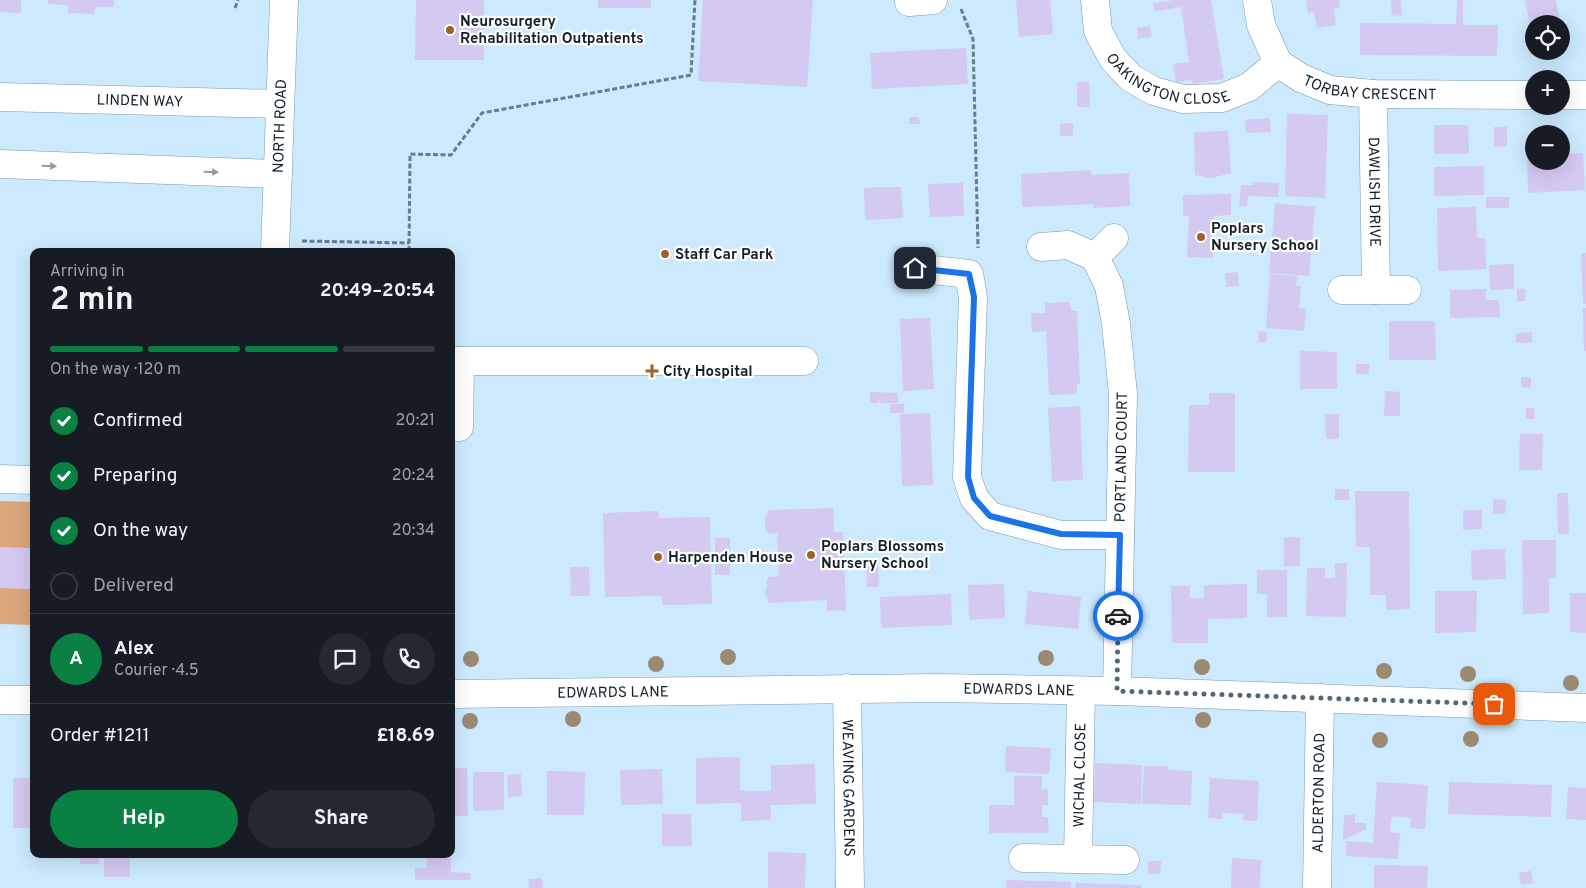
<!DOCTYPE html>
<html lang="en">
<head>
<meta charset="utf-8">
<style>
  :root { --surface:#171b24; --page:#242831; --text:#f1f3f6; --muted:#9ea1a6; --line:#363941; --accent:#0b8043 }
  body { margin:0; font-family:Overpass,sans-serif; background:var(--page); color:var(--text); height:100vh; display:flex; flex-direction:column; font-size:19px; white-space:nowrap }
  * { box-sizing:border-box; margin:0 }
  p { font-size:16px; color:var(--muted) }
  .icon { flex:none; width:28px; height:28px; fill:none; stroke:currentColor; stroke-width:2; stroke-linecap:round; stroke-linejoin:round }
  .map { position:relative; flex:1; overflow:hidden }
  .drawer { position:absolute; left:30px; top:248px; width:425px; height:610px; display:flex; flex-direction:column; background:var(--surface); border-radius:10px; box-shadow:0 5px 20px #0002 }
  .drawer>* { flex:none }
  .tools { position:absolute; left:1525px; top:15px; display:grid; gap:10px }
  .tools a { display:grid; place-items:center; width:45px; height:45px; border-radius:50%; background:var(--surface); box-shadow:0 5px 20px #0002; font-size:25px }
  .pin { position:absolute; display:grid; place-items:center; width:42px; height:42px; color:#fff; margin:-21px; border-radius:10px; box-shadow:0 2px 8px #0006 }
  .courier { position:absolute; display:grid; place-items:center; width:50px; height:50px; margin:-25px; border:4px solid #1a73e8; border-radius:50%; background:#fff; color:#222; box-shadow:0 1px 6px #0007 }
  .headline em { font-style:normal; font-weight:700 }
  .headline div { display:flex; flex-direction:column-reverse }
  .headline { display:flex; align-items:center; justify-content:space-between; height:85px; padding:0 20px }
  h1 { font-size:32px; font-weight:700; line-height:38px }
  .bar { display:grid; grid-template-columns:repeat(4,1fr); gap:8px 5px; align-content:center; height:60px; padding:0 20px }
  .bar i { height:6px; border-radius:4px; background:var(--line) }
  .bar .active { background:var(--accent) }
  .bar p { grid-column:span 4 }
  .line { display:flex; align-items:center; gap:12px; padding:0 20px; border-top:1px solid var(--line) }
  .line div { flex:1 }
  .round { display:grid; place-items:center; flex:none; width:52px; height:52px; border-radius:26px; background:var(--page) }
  ol { padding:0 20px; list-style:none }
  li { display:flex; align-items:center; gap:15px; height:55px }
  li p { margin-inline-start:auto }
  li .icon { padding:5px; border-radius:50%; background:var(--accent); color:#fff; stroke-width:4 }
  li:last-child { color:var(--muted) }
  li i { width:28px; height:28px; border:2px solid var(--line); border-radius:50% }
  .cta { display:flex; gap:10px; margin-top:auto; padding:10px 20px }
  .cta a { flex:1; height:58px; border-radius:30px; background:var(--accent); color:#fff; font-size:20px; font-weight:700; line-height:58px; text-align:center }
  .cta a+a { background:var(--page); color:var(--text) }
  .map>svg:first-child { display:block }
</style>
</head>
<body>
<div class="map">
<svg width="1586" height="888" viewBox="0 0 1586 888">
  <rect width="100%" height="100%" fill="#cce9fd"/>
  <!-- green -->
  <path fill="#dca57a" d="M0,501L34,502V625L0,624Z"/>
  <!-- building -->
  <g fill="#d4c9f0">
    <path d="M0,0H21V13L0,12Z"/>
    <path d="M48,0H114V7H95L94,14L68,13V5L48,4Z"/>
    <path d="M416,0H484V60H415Z"/>
    <rect x="598" y="0" width="53" height="8"/>
    <path d="M703,0H813L807,87L698,81Z"/>
    <path d="M1016,0H1050L1053,34L1019,37Z"/>
    <path d="M1174,0H1211L1224,79L1193,84L1192,80L1176,82L1173,64L1189,62L1181,7L1155,11L1153,3Z"/>
    <path d="M1306,0H1339L1340,7L1334,8L1336,25L1317,28L1314,12L1308,13Z"/>
    <path d="M1391,0H1401L1402,15L1392,16Z"/>
    <path d="M1457,0H1463V25H1498L1497,56L1360,55V23L1456,24Z"/>
    <path d="M1525,0H1556L1561,24H1534V31L1531,32Z"/>
    <path d="M1150,26L1152,37L1138,39L1137,28Z"/>
    <path d="M966,48L968,84L872,89L870,53Z"/>
    <path d="M1077,82H1089L1090,107H1077Z"/>
    <path d="M1287,114L1328,115L1325,198L1285,196Z"/>
    <path d="M909,117H919L920,124H909Z"/>
    <path d="M1270,118L1271,132L1246,133L1245,120Z"/>
    <path d="M1073,123V136H1060V124Z"/>
    <path d="M1434,125H1468L1469,154H1434Z"/>
    <path d="M1494,127H1507V146L1494,147Z"/>
    <path d="M1228,131L1231,173L1212,178L1195,175L1194,132Z"/>
    <path d="M1583,153L1585,190L1528,193L1527,155H1534V161H1561V154Z"/>
    <path d="M1484,166V195L1434,196V167Z"/>
    <path d="M1091,170V175L1129,173L1130,206L1093,208V204L1022,207L1021,174Z"/>
    <path d="M1253,182L1279,183L1278,197L1248,196L1247,206H1239L1241,185H1253Z"/>
    <path d="M963,183L964,216L930,217L928,184Z"/>
    <path d="M883,187H901L903,218L865,220L864,188Z"/>
    <path d="M1231,194V215L1214,216L1213,258L1187,257L1189,216H1183V195Z"/>
    <rect x="1486" y="197" width="23" height="11"/>
    <path d="M1275,203L1315,207L1309,276L1269,273Z"/>
    <path d="M1476,207L1477,238H1485L1486,269L1438,271L1437,208Z"/>
    <path d="M1581,253H1586V304H1583Z"/>
    <path d="M1514,264V289L1490,290L1489,265Z"/>
    <path d="M1238,272L1239,286L1226,287L1225,273Z"/>
    <path d="M1270,274L1297,276L1296,286H1301L1299,308L1306,309L1304,331L1266,328Z"/>
    <path d="M1517,288L1526,289L1525,301H1517Z"/>
    <path d="M1486,289V300H1499L1500,317L1450,318V290Z"/>
    <path d="M1070,302L1071,311H1077L1080,384H1077V394L1049,395L1046,331L1032,332L1031,313H1045V303Z"/>
    <path d="M1583,308H1586V351H1584Z"/>
    <path d="M930,318L934,389L903,391L900,319Z"/>
    <path d="M1389,321H1435L1436,360H1389Z"/>
    <path d="M1259,331L1267,332L1266,343L1258,342Z"/>
    <path d="M1532,332V343H1516V333Z"/>
    <path d="M1300,351L1337,352V389H1300Z"/>
    <rect x="1356" y="364" width="13" height="10"/>
    <path d="M1521,377H1531V388L1521,387Z"/>
    <path d="M1385,391L1400,392V416H1384Z"/>
    <path d="M870,392L898,393V403H880L879,397V403H870Z"/>
    <path d="M1209,393H1235V472H1188L1189,405H1209Z"/>
    <rect x="890" y="404" width="14" height="9"/>
    <path d="M1080,406L1083,480L1052,481L1048,408Z"/>
    <path d="M1526,408H1534L1535,419H1526Z"/>
    <path d="M930,413L933,485L902,486L900,414Z"/>
    <path d="M1325,414H1339V439H1326Z"/>
    <path d="M1520,434H1543L1542,470H1519Z"/>
    <rect x="1335" y="489" width="14" height="11"/>
    <path d="M1355,491H1409L1410,609L1386,610V595H1370V547H1356Z"/>
    <path d="M1557,493H1568L1569,534H1558Z"/>
    <path d="M1493,499L1506,500L1505,514L1493,513Z"/>
    <path d="M833,508L834,532H843L846,610L827,611V600L769,603L765,594L768,577L779,576L777,533L769,534L765,529V517L769,510Z"/>
    <path d="M1463,510H1482V529L1463,530Z"/>
    <path d="M658,511L659,518L710,517L712,604L662,605V596L605,597L603,513Z"/>
    <path d="M1284,537H1300V566L1284,567Z"/>
    <rect x="715" y="538" width="15" height="37"/>
    <path d="M1522,540H1556V578H1549V613L1523,614Z"/>
    <path d="M31,545H34V586H30V589L0,588V547L31,548Z"/>
    <path d="M1505,549L1506,579L1472,580L1471,550Z"/>
    <path d="M878,563L879,587H867L866,564Z"/>
    <path d="M1335,563H1347L1346,617L1306,616L1307,568H1325V578H1335Z"/>
    <path d="M570,567H589L590,596H571Z"/>
    <path d="M1257,570H1287V617H1267V594H1257Z"/>
    <path d="M1004,584L1005,618L969,620L968,585Z"/>
    <path d="M1247,584V618L1208,619V643H1172L1171,586H1190V598H1204V585Z"/>
    <path d="M1028,591L1081,597L1078,629L1025,624Z"/>
    <path d="M1435,591H1477L1476,632L1435,633Z"/>
    <path d="M1570,593H1586V633L1570,632Z"/>
    <path d="M951,594L952,625L881,628L880,597Z"/>
    <path d="M1006,746L1051,748L1049,774L1005,772Z"/>
    <path d="M740,757V791H771V765L815,764L816,804L771,805V820L741,821V803L696,804V758Z"/>
    <path d="M1095,763L1142,765L1141,804L1094,802Z"/>
    <path d="M1144,766H1168L1167,770L1192,771L1191,805L1142,804Z"/>
    <path d="M451,768H467L468,816H451Z"/>
    <path d="M662,769L663,804L621,805L620,770Z"/>
    <path d="M547,771L585,772L584,815H547Z"/>
    <path d="M473,772H504V810L473,811Z"/>
    <path d="M521,774L522,796L508,797L507,775Z"/>
    <path d="M1014,776H1042V790L1048,789V805H1042V817H1048L1049,833H989V805H1014Z"/>
    <rect x="13" y="778" width="21" height="50"/>
    <path d="M1210,778L1259,781L1257,821L1243,820L1244,814L1223,813V819L1208,818Z"/>
    <path d="M1377,782L1428,785L1425,829L1410,828L1411,818L1392,816L1390,832L1400,833L1398,859L1346,856V841L1373,843Z"/>
    <path d="M1449,782L1552,785L1551,817L1448,814Z"/>
    <path d="M1568,787L1586,788V820L1566,819Z"/>
    <path d="M662,814H691L692,846H662Z"/>
    <path d="M1344,815H1355V823H1366V829L1343,840Z"/>
    <path d="M768,852L806,853L805,888H768Z"/>
    <path d="M79,854H99V864H80Z"/>
    <path d="M104,854H166V856H130V877H104Z"/>
    <path d="M427,854H451V872L470,873L471,880H415V868H427Z"/>
    <path d="M1232,858L1261,860L1260,888H1231Z"/>
    <path d="M1148,861H1161L1160,874H1148Z"/>
    <path d="M1374,865L1428,866L1427,888H1374Z"/>
    <path d="M1531,871L1533,883L1521,885L1519,873Z"/>
    <path d="M542,878L543,888H529L528,879Z"/>
    <path d="M1007,880L1071,882V888H1006Z"/>
    <path d="M1076,883L1141,885V888H1075Z"/>
  </g>
  <g fill="none" stroke-linecap="round" stroke-linejoin="round">
    <!-- minor casing -->
    <g stroke="#789ab1" stroke-width="29">
      <g id="minor">
        <path id="s1" d="M1095,0L1098,31L1113,59L1131,78L1154,91L1183,99L1222,98L1249,87L1278,63"/>
        <path id="s2" d="M1257,0L1261,25L1278,63L1301,78L1330,90L1373,94L1534,95"/>
        <path d="M909,2L933,0"/>
        <path id="s3" d="M1373,94L1376,290"/>
        <path d="M1561,95H1586"/>
        <path id="s4" d="M0,97L280,104"/>
        <path d="M0,164L278,174"/>
        <path d="M1041,247L1068,245L1095,257L1109,286L1116,324L1123,394L1117,691"/>
        <path id="s5" d="M275,251L284,0"/>
        <path d="M1095,257L1114,238"/>
        <path d="M915,268L969,274L973,297L967,477L974,498L990,516L1061,535H1120"/>
        <path d="M1342,290H1407"/>
        <path d="M451,361H804"/>
        <path d="M451,427H459L460,361"/>
        <path d="M0,479L34,480"/>
        <path id="s6" d="M847,688L850,888"/>
        <path id="s7" d="M451,694L936,688L1117,691L1586,708"/>
        <path d="M0,700H34"/>
        <path d="M1023,858L1125,860"/>
        <path id="s8" d="M1078,859L1081,691"/>
        <path id="s9" d="M1317,888L1320,698"/>
      </g>
    </g>
    <!-- path -->
    <g stroke="#687c8a" stroke-width="3" stroke-dasharray="5 2.5" stroke-linecap="butt">
      <path d="M235,8L238,0"/>
      <path d="M961,9L973,39L978,248"/>
      <path d="M302,241L409,243"/>
      <path d="M409,251L410,154L451,155L482,113L691,75L695,0"/>
    </g>
    <!-- minor -->
    <use href="#minor" stroke="#fff" stroke-width="28"/>
  </g>
  <!-- trees -->
  <g fill="#9b8a72">
    <circle cx="728" cy="657" r="8"/>
    <circle cx="1046" cy="658" r="8"/>
    <circle cx="471" cy="659" r="8"/>
    <circle cx="656" cy="664" r="8"/>
    <circle cx="1202" cy="667" r="8"/>
    <circle cx="1384" cy="671" r="8"/>
    <circle cx="1468" cy="674" r="8"/>
    <circle cx="1571" cy="683" r="8"/>
    <circle cx="573" cy="719" r="8"/>
    <circle cx="1203" cy="720" r="8"/>
    <circle cx="470" cy="721" r="8"/>
    <circle cx="1471" cy="739" r="8"/>
    <circle cx="1380" cy="740" r="8"/>
  </g>
  <!-- one-way arrows -->
  <defs><path id="oneway-solid" d="M-6-.8H1V-3.2L6.5 0L1 3.2V.8H-6Z" transform="scale(1.25)"/></defs>
  <g fill="#959b9f">
    <use href="#oneway-solid" transform="translate(49 166) rotate(2)"/>
    <use href="#oneway-solid" transform="translate(211 172) rotate(2)"/>
  </g>
  <g fill="none" stroke-linecap="round" stroke-linejoin="round">
    <!-- done -->
    <path stroke="#546774" stroke-width="5" stroke-dasharray="0 9" d="M1118,616L1117,691L1494,704"/>
    <!-- route -->
    <path stroke="#1a73e8" stroke-width="6" d="M915,268L969,274L974,297L968,477L974,498L990,516L1061,534L1120,535L1118,616"/>
  </g>
  <!-- markers -->
  <g fill="#a06129" stroke="#fff" stroke-width="2">
    <circle cx="450" cy="30" r="5"/>
    <circle cx="1201" cy="237" r="5"/>
    <circle cx="665" cy="254" r="5"/>
    <path d="M649.5 363.5h5v5h5v5h-5v5h-5v-5h-5v-5h5z"/>
    <circle cx="811" cy="555" r="5"/>
    <circle cx="658" cy="557" r="5"/>
  </g>
  <g text-anchor="middle" stroke-width="4.5" stroke-linejoin="round" paint-order="stroke">
    <!-- poi labels -->
    <g font-size="15" font-weight="bold" fill="#14212a" stroke="#fff" text-anchor="start">
      <text x="460" y="26">Neurosurgery<tspan x="460" dy="17">Rehabilitation Outpatients</tspan></text>
      <text x="1211" y="233">Poplars<tspan x="1211" dy="17">Nursery School</tspan></text>
      <text x="675" y="259">Staff Car Park</text>
      <text x="663" y="376">City Hospital</text>
      <text x="821" y="551">Poplars Blossoms<tspan x="821" dy="17">Nursery School</tspan></text>
      <text x="668" y="562">Harpenden House</text>
    </g>
    <!-- street labels -->
    <g font-size="15" fill="#14212a" stroke="#fff">
      <text dy="5" stroke="none"><textPath href="#s1" startOffset="125">OAKINGTON CLOSE</textPath></text>
      <text dy="5" stroke="none"><textPath href="#s2" startOffset="165">TORBAY CRESCENT</textPath></text>
      <text dy="5" stroke="none"><textPath href="#s4" startOffset="140">LINDEN WAY</textPath></text>
      <text dy="5" stroke="none"><textPath href="#s5" startOffset="125">NORTH ROAD</textPath></text>
      <text dy="5" stroke="none"><textPath href="#s3" startOffset="98">DAWLISH DRIVE</textPath></text>
      <text transform="translate(1121 457) rotate(-89)" y="5">PORTLAND COURT</text>
      <text dy="5" stroke="none"><textPath href="#s7" startOffset="568">EDWARDS LANE</textPath></text>
      <text dy="5" stroke="none"><textPath href="#s7" startOffset="162">EDWARDS LANE</textPath></text>
      <text dy="5" stroke="none"><textPath href="#s8" startOffset="84">WICHAL CLOSE</textPath></text>
      <text dy="5" stroke="none"><textPath href="#s6" startOffset="100">WEAVING GARDENS</textPath></text>
      <text dy="5" stroke="none"><textPath href="#s9" startOffset="95">ALDERTON ROAD</textPath></text>
    </g>
  </g>
</svg>
<div class="tools">
<a><svg class="icon" aria-label="locate" viewBox="0 0 24 24"><circle cx="12" cy="12" r="6"/><path d="M12 2v4M12 18v4M2 12h4M18 12h4"/></svg></a>
<a>+</a>
<a>−</a>
</div>
<div class="pin" style="left:1494px;top:704px;background:#ea580c"><svg class="icon" aria-label="bag" viewBox="0 0 24 24"><path d="M5 8h14l-1 12H6zM9 8a3 3 0 0 1 6 0"/></svg></div>
<div class="pin" style="left:915px;top:268px;background:#1f2937"><svg class="icon" aria-label="home" viewBox="0 0 24 24"><path d="M3 11l9-7 9 7M6 9v11h12V9"/></svg></div>
<div class="courier" style="left:1118px;top:616px"><svg class="icon" aria-label="car" viewBox="0 0 24 24"><path d="M5 17H2v-5l4-1 3-4h7l3 4 3 1v5h-3M9 17h6M6 11h13"/><circle cx="7" cy="17" r="2"/><circle cx="17" cy="17" r="2"/></svg></div>
<section class="drawer">
<div class="headline"><div><h1>2 min</h1><p>Arriving in</p></div><em>20:49–20:54</em></div>
<div class="bar"><i class="active"></i><i class="active"></i><i class="active"></i><i></i><p>On the way · 120 m</p></div>
<ol>
<li><svg class="icon" aria-label="check" viewBox="0 0 24 24"><path d="M5 12l5 5 9-10"/></svg>Confirmed<p>20:21</p></li>
<li><svg class="icon" aria-label="check" viewBox="0 0 24 24"><path d="M5 12l5 5 9-10"/></svg>Preparing<p>20:24</p></li>
<li><svg class="icon" aria-label="check" viewBox="0 0 24 24"><path d="M5 12l5 5 9-10"/></svg>On the way<p>20:34</p></li>
<li><i></i>Delivered</li>
</ol>
<div class="line" style="height:90px"><b class="round" style="background:var(--accent);color:#fff">A</b><div><b>Alex</b><p>Courier · 4.5</p></div><a class="round"><svg class="icon" aria-label="chat" viewBox="0 0 24 24"><path d="M4 5h16v11H9l-5 4z"/></svg></a><a class="round"><svg class="icon" aria-label="phone" viewBox="0 0 24 24"><path d="M5 4h4l2 5-3 2q2 4 5 5l2-3 5 2v4C11 20 4 13 5 4z"/></svg></a></div>
<div class="line" style="height:65px"><div>Order #1211</div><b>£18.69</b></div>
<div class="cta"><a>Help</a><a>Share</a></div>
</section>
</div>
</body>
</html>
